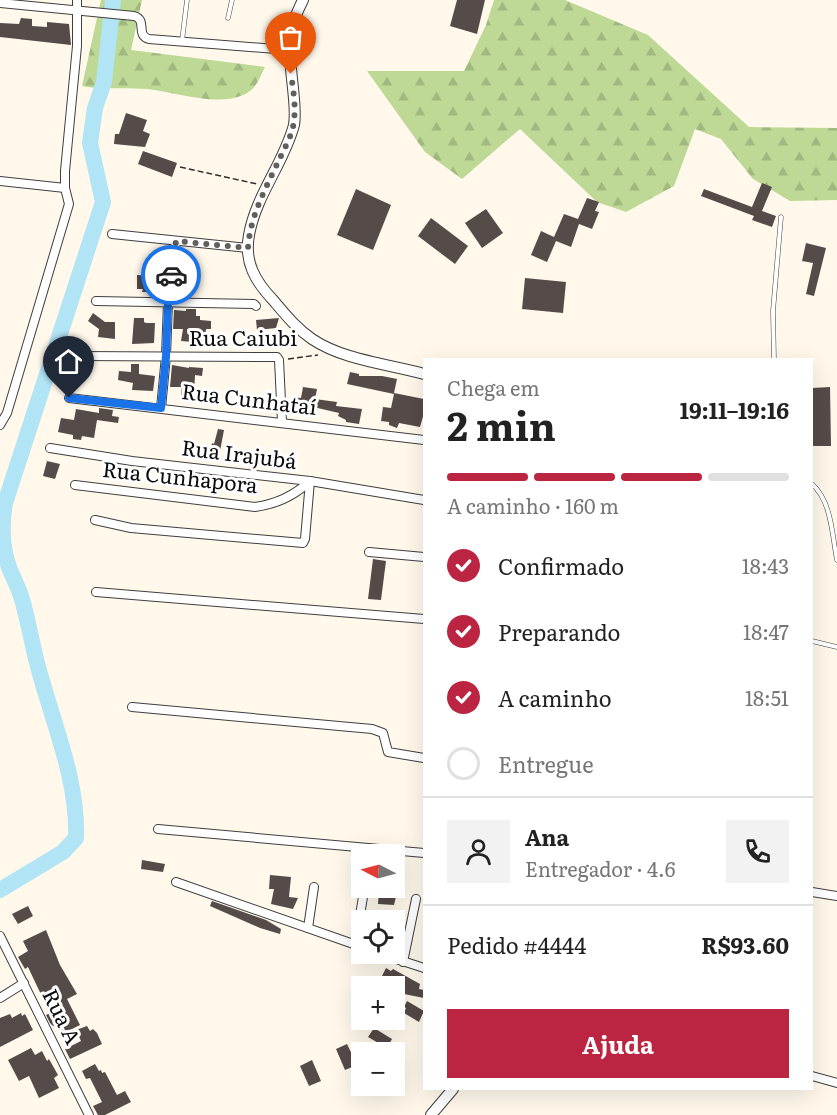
<!DOCTYPE html>
<html lang="pt">
<head>
<meta charset="utf-8">
<style>
  :root { --surface:#fff; --page:#f2f2f2; --text:#222; --muted:#767676; --line:#e0e0e0; --accent:#bb2541 }
  body { margin:0; font-family:Literata,serif; background:var(--page); color:var(--text); height:100vh; display:flex; flex-direction:column; font-size:22px; white-space:nowrap }
  * { box-sizing:border-box; margin:0 }
  p { font-size:20px; color:var(--muted) }
  .icon { flex:none; width:33px; height:33px; fill:none; stroke:currentColor; stroke-width:2; stroke-linecap:round; stroke-linejoin:round }
  .map { position:relative; flex:1; overflow:hidden }
  .sheet { position:absolute; left:423px; top:358px; width:390px; height:732px; display:flex; flex-direction:column; background:var(--surface); border-radius:0px; box-shadow:0 6px 24px #0002 }
  .sheet>* { flex:none }
  .needle { width:39px; rotate:276deg }
  .fabs { position:absolute; left:351px; top:844px; display:grid; gap:12px }
  .fabs a { display:grid; place-items:center; width:54px; height:54px; border-radius:0px; background:var(--surface); box-shadow:0 6px 24px #0002; font-size:30px }
  .pin { position:absolute; display:grid; place-items:center; width:51px; height:51px; color:#fff; margin:-62px -26px; border-radius:50% 50% 50% 0; rotate:-45deg; box-shadow:0 0 6px #0007 }
  .pin .icon { rotate:45deg }
  .courier { position:absolute; display:grid; place-items:center; width:60px; height:60px; margin:-30px; border:4px solid #1a73e8; border-radius:50%; background:#fff; color:#222; box-shadow:0 2px 8px #0007 }
  .headline em { font-style:normal; font-weight:700 }
  .headline div { display:flex; flex-direction:column-reverse }
  .headline { display:flex; align-items:center; justify-content:space-between; height:102px; padding:0 24px }
  h1 { font-size:39px; font-weight:700; line-height:45px }
  .bar { display:grid; grid-template-columns:repeat(4,1fr); gap:9px 6px; align-content:center; height:72px; padding:0 24px }
  .bar i { height:8px; border-radius:4px; background:var(--line) }
  .bar .on { background:var(--accent) }
  .bar p { grid-column:span 4 }
  .line { display:flex; align-items:center; gap:15px; padding:0 24px; border-top:2px solid var(--line) }
  .line div { flex:1 }
  .round { display:grid; place-items:center; flex:none; width:63px; height:63px; border-radius:0px; background:var(--page) }
  ol { padding:0 24px; list-style:none }
  li { display:flex; align-items:center; gap:18px; height:66px }
  li p { margin-inline-start:auto }
  li .icon { padding:6px; border-radius:50%; background:var(--accent); color:#fff; stroke-width:4 }
  li:last-child { color:var(--muted) }
  li i { width:33px; height:33px; border:3px solid var(--line); border-radius:50% }
  .action { display:flex; gap:12px; margin-top:auto; padding:12px 24px }
  .action a { flex:1; height:69px; border-radius:0px; background:var(--accent); color:#fff; font-size:24px; font-weight:700; line-height:69px; text-align:center }
  .map>svg:first-child { display:block }
</style>
</head>
<body>
<div class="map">
<svg width="837" height="1115" viewBox="0 0 837 1115">
  <defs>
    <pattern id="forest-firs" width="22" height="20" patternUnits="userSpaceOnUse" patternTransform="scale(1.5)"><rect width="22" height="20" fill="#bdd995"/><path d="M5 1l3.5 6h-7zM16 11l3.5 6h-7z" fill="#a1b97f"/></pattern>
  </defs>
  <rect width="100%" height="100%" fill="#fff8eb"/>
  <!-- forest -->
  <g fill="url(#forest-firs)">
    <path d="M101,0H142L131,50L265,67C259,79 256,90 243,95C218,107 174,92 147,89C125,87 102,90 82,86Z"/>
    <path d="M494,0H565L648,35L749,127L837,128V200L790,201L753,179L721,139L695,129L674,186L626,212L597,202L520,129L462,179L425,152L367,71H464L486,25Z"/>
  </g>
  <g fill="none" stroke-linecap="round" stroke-linejoin="round">
    <!-- river -->
    <path stroke="#b1e5f6" stroke-width="16" d="M0,890L63,852L76,838C78,782 55,728 40,674C33,650 29,624 22,599C19,589 14,579 10,570C1,547 1,526 5,503L103,202L90,143L95,108L104,82L113,0"/>
  </g>
  <!-- building -->
  <g fill="#554b49">
    <path d="M457,0H485L477,34L450,26Z"/>
    <path d="M21,18L32,19V26L47,27V22L69,24L71,45L0,37V23L19,24Z"/>
    <path d="M126,113L147,120L143,131L150,134L145,147L114,144L115,134H119Z"/>
    <path d="M143,151L177,163L172,177L138,164Z"/>
    <path d="M762,183L772,187L762,211L776,216L772,227L752,220L754,216L701,196L704,189L752,207Z"/>
    <path d="M356,189L391,205L373,250L337,235Z"/>
    <path d="M587,198L599,202L595,211L599,212L592,229L579,224L571,247L556,241L547,262L531,255L541,231L554,237L564,214L578,219Z"/>
    <path d="M486,209L503,233L482,248L465,223Z"/>
    <path d="M431,218L468,246L455,264L418,236Z"/>
    <path d="M806,243L826,248L814,296L806,294L813,263L802,261Z"/>
    <path d="M137,275L152,276L151,292H142L143,289H137Z"/>
    <path d="M525,278L566,282L563,313L522,309Z"/>
    <path d="M186,309H196V316H200V320L211,321V329H206L205,343L181,341L183,329H173L174,310L186,311Z"/>
    <path d="M93,313L105,322H115V339L98,337L99,329L88,321Z"/>
    <path d="M134,318H144V322L146,323H155L154,343L132,344Z"/>
    <path d="M279,318L276,328L257,330L256,320Z"/>
    <path d="M131,364H139V374L155,376L153,391L132,390L133,383L118,380L119,371L131,372Z"/>
    <path d="M172,365L189,368V367L203,368L202,376L195,375L194,395H181L182,387H170Z"/>
    <path d="M350,372L359,374V376H382L397,379L394,393L424,399V413L420,427L399,423L397,428L389,425V422L381,421L383,407L391,408L394,394L347,384Z"/>
    <path d="M303,387L317,389L315,399L337,402L336,406L362,409L359,424L346,422V420L338,416L339,413L309,406L306,413L291,412L292,402H295V397L301,398Z"/>
    <path d="M830,387L831,446H812V388Z"/>
    <path d="M99,408L113,410L112,416L119,417L118,423L97,420L94,438L82,436L81,440L73,439V435L58,432L61,418L74,420L76,409L99,413Z"/>
    <path d="M218,429L224,430L219,456L210,454L212,443L214,444Z"/>
    <path d="M47,461L60,464L55,479L43,476Z"/>
    <path d="M199,477L226,480L229,482L228,488L199,485Z"/>
    <path d="M373,559L386,561L381,600L368,599Z"/>
    <path d="M142,860L165,864L163,872L141,869Z"/>
    <path d="M270,875L291,877L289,897L298,898L293,909L271,904L274,889H269Z"/>
    <path d="M379,888H398L394,905L378,904Z"/>
    <path d="M212,901L266,920L281,929L280,934L260,928L210,906Z"/>
    <path d="M28,906L33,916L18,924L12,914Z"/>
    <path d="M46,930L60,965L77,994L67,999L80,1025L66,1032L61,1022L53,1026L50,1023L46,1015L50,1013L36,984L28,967L25,969L18,957L28,951L23,941Z"/>
    <path d="M386,968L391,971L393,969L420,984L419,989L424,990V998L399,993L401,989L396,986L397,984L382,976Z"/>
    <path d="M407,1001L424,1011L419,1022L404,1013L406,1008L404,1007Z"/>
    <path d="M21,1013L22,1016L25,1014L33,1030L0,1047V1018L10,1014L12,1018Z"/>
    <path d="M87,1026L90,1031L93,1029L97,1033L102,1044L70,1059L65,1049L81,1041L76,1030Z"/>
    <path d="M374,1028L392,1039L387,1048L368,1037Z"/>
    <path d="M347,1044L357,1065L345,1070L336,1049Z"/>
    <path d="M31,1048L35,1055L42,1051L47,1061L49,1059L58,1075L54,1078L59,1088L39,1098L29,1076L19,1081L8,1060Z"/>
    <path d="M312,1060L321,1081L309,1086L300,1066Z"/>
    <path d="M95,1064L99,1071L101,1070L102,1073L105,1072L117,1095L125,1091L131,1102L105,1115H98L93,1106L102,1102L90,1078L86,1079L82,1071Z"/>
  </g>
  <g fill="none" stroke-linecap="round" stroke-linejoin="round">
    <!-- service casing -->
    <g stroke="#3f3f3f" stroke-width="5">
      <g id="service">
        <path d="M228,18L232,0"/>
        <path d="M182,41L187,0"/>
        <path d="M774,360L773,311L781,217"/>
        <path d="M812,484C832,502 832,535 837,560"/>
        <path d="M812,641L837,647"/>
      </g>
    </g>
    <!-- minor casing -->
    <g stroke="#3f3f3f" stroke-width="10">
      <g id="minor">
        <path d="M0,3L134,16C148,20 135,35 149,39L289,50"/>
        <path d="M0,181L65,188"/>
        <path d="M112,234L248,248"/>
        <path d="M96,301L254,304L256,306"/>
        <path d="M78,356L277,357L279,360L282,422"/>
        <path d="M69,398L424,440"/>
        <path d="M161,408L166,356L168,302L176,241"/>
        <path d="M0,425L7,413L69,204L65,188V171L77,46V0"/>
        <path d="M50,448L132,461L310,481L424,500"/>
        <path d="M75,485L255,507C277,504 294,496 310,481"/>
        <path d="M95,520L131,528L303,543L305,539L310,481"/>
        <path d="M369,552L424,557"/>
        <path d="M96,592L424,619"/>
        <path d="M132,707L372,729L383,733L388,752L424,758"/>
        <path d="M158,829L424,853"/>
        <path d="M176,882L362,947"/>
        <path d="M812,892L837,896"/>
        <path d="M308,928L314,887"/>
        <path d="M0,936L89,1115"/>
        <path d="M355,945L363,897"/>
        <path d="M381,954L424,968"/>
        <path d="M403,962L416,899"/>
        <path d="M0,998L24,983"/>
        <path d="M812,1076L837,1083"/>
      </g>
    </g>
    <!-- tertiary casing -->
    <g stroke="#3f3f3f" stroke-width="12">
      <g id="tertiary">
        <path d="M303,0C286,32 289,53 293,88C294,100 296,113 294,125C284,163 256,195 249,235C244,262 255,281 273,300C285,314 296,328 312,339C343,360 388,364 424,374"/>
        <path d="M431,1115L453,1089"/>
      </g>
    </g>
    <!-- path -->
    <g stroke="#2e2e2e" stroke-width="1.5" stroke-dasharray="6 3" stroke-linecap="butt">
      <path d="M180,167L257,184"/>
      <path d="M288,359L318,355"/>
    </g>
    <!-- service -->
    <use href="#service" stroke="#fff" stroke-width="4"/>
    <!-- minor -->
    <use href="#minor" stroke="#fff" stroke-width="8"/>
    <!-- tertiary -->
    <use href="#tertiary" stroke="#fff" stroke-width="10"/>
  </g>
  <g fill="none" stroke-linecap="round" stroke-linejoin="round">
    <!-- done -->
    <path stroke="#615f5a" stroke-width="6" stroke-dasharray="0 10.8" d="M171,275L176,241L248,248C250,216 266,188 279,160C285,147 293,134 294,120C296,105 293,89 291,74"/>
    <!-- route -->
    <path stroke="#1a73e8" stroke-width="8" d="M69,398L161,408L166,356L168,302L171,275"/>
  </g>
  <g text-anchor="middle" stroke-width="6" stroke-linejoin="round" paint-order="stroke">
    <!-- street labels -->
    <g font-size="21" fill="#0c0c0c" stroke="#fff">
      <text x="243" y="346">Rua Caiubi</text>
      <text transform="translate(249 400) rotate(7)" y="7">Rua Cunhataí</text>
      <text transform="translate(239 455) rotate(7)" y="7">Rua Irajubá</text>
      <text transform="translate(180 478) rotate(6)" y="7">Rua Cunhapora</text>
      <text transform="translate(61 1017) rotate(64)" y="7">Rua A</text>
    </g>
  </g>
</svg>
<div class="fabs">
<a><svg class="needle" viewBox="-14 -14 28 28"><path d="M0-13l5 13h-10z" fill="#e53935"/><path d="M0 13l5-13h-10z" fill="#767676"/></svg></a>
<a><svg class="icon" aria-label="locate" viewBox="0 0 24 24"><circle cx="12" cy="12" r="6"/><path d="M12 2v4M12 18v4M2 12h4M18 12h4"/></svg></a>
<a>+</a>
<a>−</a>
</div>
<div class="pin" style="left:291px;top:74px;background:#ea580c"><svg class="icon" aria-label="bag" viewBox="0 0 24 24"><path d="M5 8h14l-1 12H6zM9 8a3 3 0 0 1 6 0"/></svg></div>
<div class="pin" style="left:69px;top:398px;background:#1f2937"><svg class="icon" aria-label="home" viewBox="0 0 24 24"><path d="M3 11l9-7 9 7M6 9v11h12V9"/></svg></div>
<div class="courier" style="left:171px;top:275px"><svg class="icon" aria-label="car" viewBox="0 0 24 24"><path d="M5 17H2v-5l4-1 3-4h7l3 4 3 1v5h-3M9 17h6M6 11h13"/><circle cx="7" cy="17" r="2"/><circle cx="17" cy="17" r="2"/></svg></div>
<section class="sheet">
<div class="headline"><div><h1>2 min</h1><p>Chega em</p></div><em>19:11–19:16</em></div>
<div class="bar"><i class="on"></i><i class="on"></i><i class="on"></i><i></i><p>A caminho · 160 m</p></div>
<ol>
<li><svg class="icon" aria-label="check" viewBox="0 0 24 24"><path d="M5 12l5 5 9-10"/></svg>Confirmado<p>18:43</p></li>
<li><svg class="icon" aria-label="check" viewBox="0 0 24 24"><path d="M5 12l5 5 9-10"/></svg>Preparando<p>18:47</p></li>
<li><svg class="icon" aria-label="check" viewBox="0 0 24 24"><path d="M5 12l5 5 9-10"/></svg>A caminho<p>18:51</p></li>
<li><i></i>Entregue</li>
</ol>
<div class="line" style="height:108px"><a class="round"><svg class="icon" aria-label="person" viewBox="0 0 24 24"><circle cx="12" cy="8" r="4"/><path d="M4 21q1-7 8-7t8 7"/></svg></a><div><b>Ana</b><p>Entregador · 4.6</p></div><a class="round"><svg class="icon" aria-label="phone" viewBox="0 0 24 24"><path d="M5 4h4l2 5-3 2q2 4 5 5l2-3 5 2v4C11 20 4 13 5 4z"/></svg></a></div>
<div class="line" style="height:78px"><div>Pedido #4444</div><b>R$93.60</b></div>
<div class="action"><a>Ajuda</a></div>
</section>
</div>
</body>
</html>
